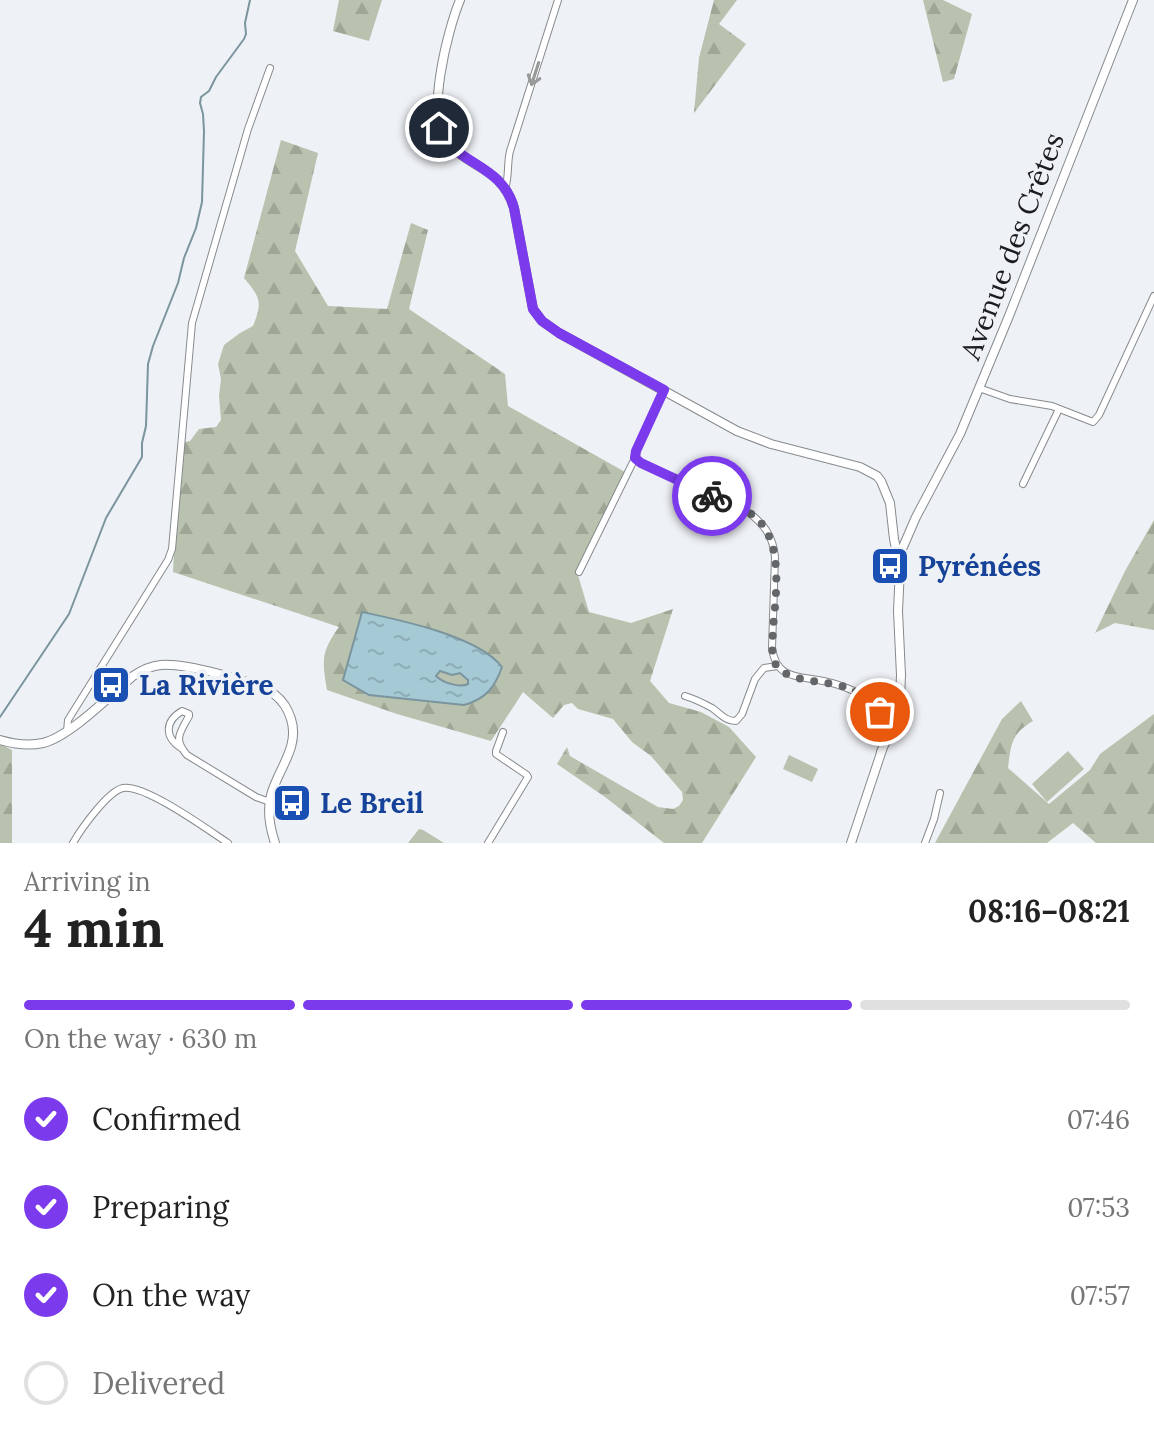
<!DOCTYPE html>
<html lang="en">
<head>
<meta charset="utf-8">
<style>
  :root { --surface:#fff; --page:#f6f6f6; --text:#222; --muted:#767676; --line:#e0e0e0; --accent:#7c3aed }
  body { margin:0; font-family:Lora,serif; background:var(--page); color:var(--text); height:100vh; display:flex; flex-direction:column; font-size:30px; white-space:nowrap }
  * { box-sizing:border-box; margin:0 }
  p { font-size:26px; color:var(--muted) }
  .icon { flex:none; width:44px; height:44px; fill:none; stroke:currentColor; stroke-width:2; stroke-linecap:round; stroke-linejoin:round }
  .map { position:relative; height:843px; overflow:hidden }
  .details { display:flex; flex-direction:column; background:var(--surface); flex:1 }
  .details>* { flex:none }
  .pin { position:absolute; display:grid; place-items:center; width:68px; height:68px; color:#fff; margin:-34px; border:4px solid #fff; border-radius:50%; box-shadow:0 2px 8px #0007 }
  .courier { position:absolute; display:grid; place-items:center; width:80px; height:80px; margin:-40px; border:6px solid #7c3aed; border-radius:50%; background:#fff; color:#222; box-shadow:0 2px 10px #0007 }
  .headline em { font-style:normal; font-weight:700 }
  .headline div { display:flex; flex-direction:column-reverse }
  .headline { display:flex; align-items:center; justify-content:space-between; height:136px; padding:0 24px }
  h1 { font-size:52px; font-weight:700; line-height:60px }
  .bar { display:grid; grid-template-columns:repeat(4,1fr); gap:12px 8px; align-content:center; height:96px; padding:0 24px }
  .bar i { height:10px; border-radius:6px; background:var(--line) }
  .bar .on { background:var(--accent) }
  .bar p { grid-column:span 4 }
  ol { padding:0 24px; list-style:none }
  li { display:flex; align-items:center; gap:24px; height:88px }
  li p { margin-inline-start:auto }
  li .icon { padding:8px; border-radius:50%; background:var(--accent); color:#fff; stroke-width:4 }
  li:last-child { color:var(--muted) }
  li i { width:44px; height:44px; border:4px solid var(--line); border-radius:50% }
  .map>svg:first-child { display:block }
</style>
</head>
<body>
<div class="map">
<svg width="1154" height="843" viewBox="0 0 1154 843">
  <defs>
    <pattern id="forest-firs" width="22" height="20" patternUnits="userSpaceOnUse" patternTransform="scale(2)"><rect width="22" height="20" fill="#b9c2ae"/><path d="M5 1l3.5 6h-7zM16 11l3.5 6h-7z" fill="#9ea695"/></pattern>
    <pattern id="water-ripples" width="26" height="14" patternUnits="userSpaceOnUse" patternTransform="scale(2)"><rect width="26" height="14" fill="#a5c9d5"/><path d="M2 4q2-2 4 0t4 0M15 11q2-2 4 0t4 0" fill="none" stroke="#8dacb6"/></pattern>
  </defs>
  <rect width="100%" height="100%" fill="#eef1f5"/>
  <!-- green -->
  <g fill="#b9c2ae">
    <path d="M1068,751L1084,769L1047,802L1032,784Z"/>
    <path d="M789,755L818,769L812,782L783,769Z"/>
    <path d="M419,829L423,830L444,843H408Z"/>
  </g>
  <!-- forest -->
  <g fill="url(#forest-firs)">
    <path d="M339,0H382L369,41L333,31Z"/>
    <path d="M714,0H737L719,24L746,44L694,113L699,58Z"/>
    <path d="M923,0H943L972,14L954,79L943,82Z"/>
    <path d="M281,140L318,153L295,251L328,306L387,309L411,223L428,230L409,309L505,374L508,406L625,472L577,572L589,612L631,623L673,609L650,681L669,703L701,712L729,727L756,757L702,843H664L605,797L557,764L567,747L570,756L658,807L673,809L679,806L683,800L682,792L651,756L632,742L613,719L578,709L572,703L564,705L553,718L523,692L491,741L397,714L327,690C322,660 321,652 339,627L173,572L180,443L190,441L199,429L216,427L221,420L219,396L221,379L218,364L224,345L240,333L253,326C263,302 260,297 244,278Z"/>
    <path d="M1154,520V630L1115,623L1095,633L1125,571Z"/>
    <path d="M1021,701L1033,721C1011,734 1011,744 1008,768L1049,804L1090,770L1100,754L1154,714V843H1096L1073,823L1047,843H935L1002,719Z"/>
    <path d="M0,744L12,750V843H0Z"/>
  </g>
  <!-- water -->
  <path fill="url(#water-ripples)" stroke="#7b959e" stroke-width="2" fill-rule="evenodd" d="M362,612C400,620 478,636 502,667C495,687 486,699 464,705L369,695L343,680ZM440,671L452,675L460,673L468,680V684C460,688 443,683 436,676Z"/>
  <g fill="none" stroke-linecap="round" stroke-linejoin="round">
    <!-- stream -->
    <path stroke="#7b959e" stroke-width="2" d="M0,717L69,614L106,518L142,457V443L146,426L148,364L153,346L178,283L184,258L196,228L202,202L204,131L203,114L200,103L201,97L209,91L216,77L244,39L246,34L245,23L250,0"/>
    <!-- minor casing -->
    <g stroke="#878a8d" stroke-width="8">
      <g id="minor">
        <path d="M505,188C509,181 507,162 510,151L558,0"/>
        <path d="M979,388L1010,399L1052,406L1093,422L1099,415L1154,296"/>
        <path d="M635,458L641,463L748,512C764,524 773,536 775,557L772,648C776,677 794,676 818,680C831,682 843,686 854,691C866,697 873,708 883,715C887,717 891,718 895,720"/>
        <path d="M1023,484L1059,409"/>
        <path d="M579,572L635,458L636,451L664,390"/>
        <path d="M685,696C695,699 703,703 712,708C721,714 725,721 736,721L742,714L755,679L764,668L778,666"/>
        <path d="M67,732L68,720L168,560L172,549L192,323L248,129L270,68"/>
        <path d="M181,748C164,737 165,721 182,711L189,714V716C180,733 173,739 187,755L256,797L270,802"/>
        <path d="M73,843C81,829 108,791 123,788C145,784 208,830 228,843"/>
        <path d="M488,843L528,777L527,775L496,754V751L503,732"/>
        <path d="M925,843L934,819L940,793"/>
      </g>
    </g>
    <!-- tertiary casing -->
    <g stroke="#878a8d" stroke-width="10">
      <g id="tertiary">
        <path d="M460,0C448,29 424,120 448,144C472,169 502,168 514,208L533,309L542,321L559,333L737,431L771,444L860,467L877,476L881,481L890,503L894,539L900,568L898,611L901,675L900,699L895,720L881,752"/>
        <path d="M896,553L903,547L916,517L960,434L1009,316L1133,0"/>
        <path d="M0,740C14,744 29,746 43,743C69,737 111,695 133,676C142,670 150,666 161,665C185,663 253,681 274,694C282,700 288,709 291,719C300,747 278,769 271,795C267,810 270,828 275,843"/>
        <path d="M851,843L882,750"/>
      </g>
    </g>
    <!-- minor -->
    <use href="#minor" stroke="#fff" stroke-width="6"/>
    <!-- tertiary -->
    <use href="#tertiary" stroke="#fff" stroke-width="8"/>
  </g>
  <!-- one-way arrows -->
  <defs><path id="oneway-shaft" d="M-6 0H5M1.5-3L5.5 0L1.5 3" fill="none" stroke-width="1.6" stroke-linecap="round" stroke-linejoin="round" transform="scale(2)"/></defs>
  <use stroke="#989999" href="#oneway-shaft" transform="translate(535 74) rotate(108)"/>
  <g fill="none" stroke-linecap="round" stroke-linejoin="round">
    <!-- done -->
    <path stroke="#646769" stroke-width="8" stroke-dasharray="0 14.4" d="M712,496C726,502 743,507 755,517C784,541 776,595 773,628C773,640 770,654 776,665C788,683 826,680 845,687C859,692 870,701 880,712"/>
    <!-- route -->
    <path stroke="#7c3aed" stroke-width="10" d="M439,128C454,165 502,163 514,208L533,309L542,321L559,333L664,390L636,451L635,458L641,463L712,496"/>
  </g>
  <!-- icons -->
  <defs>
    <g id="bus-square" transform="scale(2)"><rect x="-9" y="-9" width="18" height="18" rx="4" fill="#1a4fb4" stroke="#eef1f5"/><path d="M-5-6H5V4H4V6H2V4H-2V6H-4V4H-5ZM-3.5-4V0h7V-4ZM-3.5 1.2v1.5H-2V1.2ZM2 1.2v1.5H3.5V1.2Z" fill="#fff"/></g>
  </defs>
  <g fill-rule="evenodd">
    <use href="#bus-square" x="890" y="566"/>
    <use href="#bus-square" x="111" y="685"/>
    <use href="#bus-square" x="292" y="803"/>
  </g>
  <g text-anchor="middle" stroke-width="8" stroke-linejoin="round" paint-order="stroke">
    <!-- street labels -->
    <g font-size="28" fill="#1a1c1d" stroke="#eef1f5">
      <text transform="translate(1012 246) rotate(-69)" y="10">Avenue des Crêtes</text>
    </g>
    <!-- transit labels -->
    <g font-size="28" font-weight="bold" fill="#164399" stroke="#eef1f5" text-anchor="start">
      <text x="918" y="576">Pyrénées</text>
      <text x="139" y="695">La Rivière</text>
      <text x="320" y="813">Le Breil</text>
    </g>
  </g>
</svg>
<div class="pin" style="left:880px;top:712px;background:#ea580c"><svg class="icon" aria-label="bag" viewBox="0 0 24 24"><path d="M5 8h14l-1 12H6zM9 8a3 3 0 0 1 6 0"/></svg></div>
<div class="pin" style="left:439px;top:128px;background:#1f2937"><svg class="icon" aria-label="home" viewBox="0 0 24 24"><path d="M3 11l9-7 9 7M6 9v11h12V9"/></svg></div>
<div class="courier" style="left:712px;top:496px"><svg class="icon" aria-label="bike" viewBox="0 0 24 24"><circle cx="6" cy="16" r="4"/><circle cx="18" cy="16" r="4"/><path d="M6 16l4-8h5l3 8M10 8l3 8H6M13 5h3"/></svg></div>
</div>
<section class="details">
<div class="headline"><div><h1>4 min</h1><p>Arriving in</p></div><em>08:16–08:21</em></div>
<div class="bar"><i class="on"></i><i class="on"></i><i class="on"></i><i></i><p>On the way · 630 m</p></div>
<ol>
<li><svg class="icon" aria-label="check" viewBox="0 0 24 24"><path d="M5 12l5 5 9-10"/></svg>Confirmed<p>07:46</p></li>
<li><svg class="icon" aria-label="check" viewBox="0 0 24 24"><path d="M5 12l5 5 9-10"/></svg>Preparing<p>07:53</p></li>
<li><svg class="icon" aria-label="check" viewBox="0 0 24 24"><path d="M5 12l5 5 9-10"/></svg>On the way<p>07:57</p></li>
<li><i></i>Delivered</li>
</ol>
</section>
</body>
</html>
